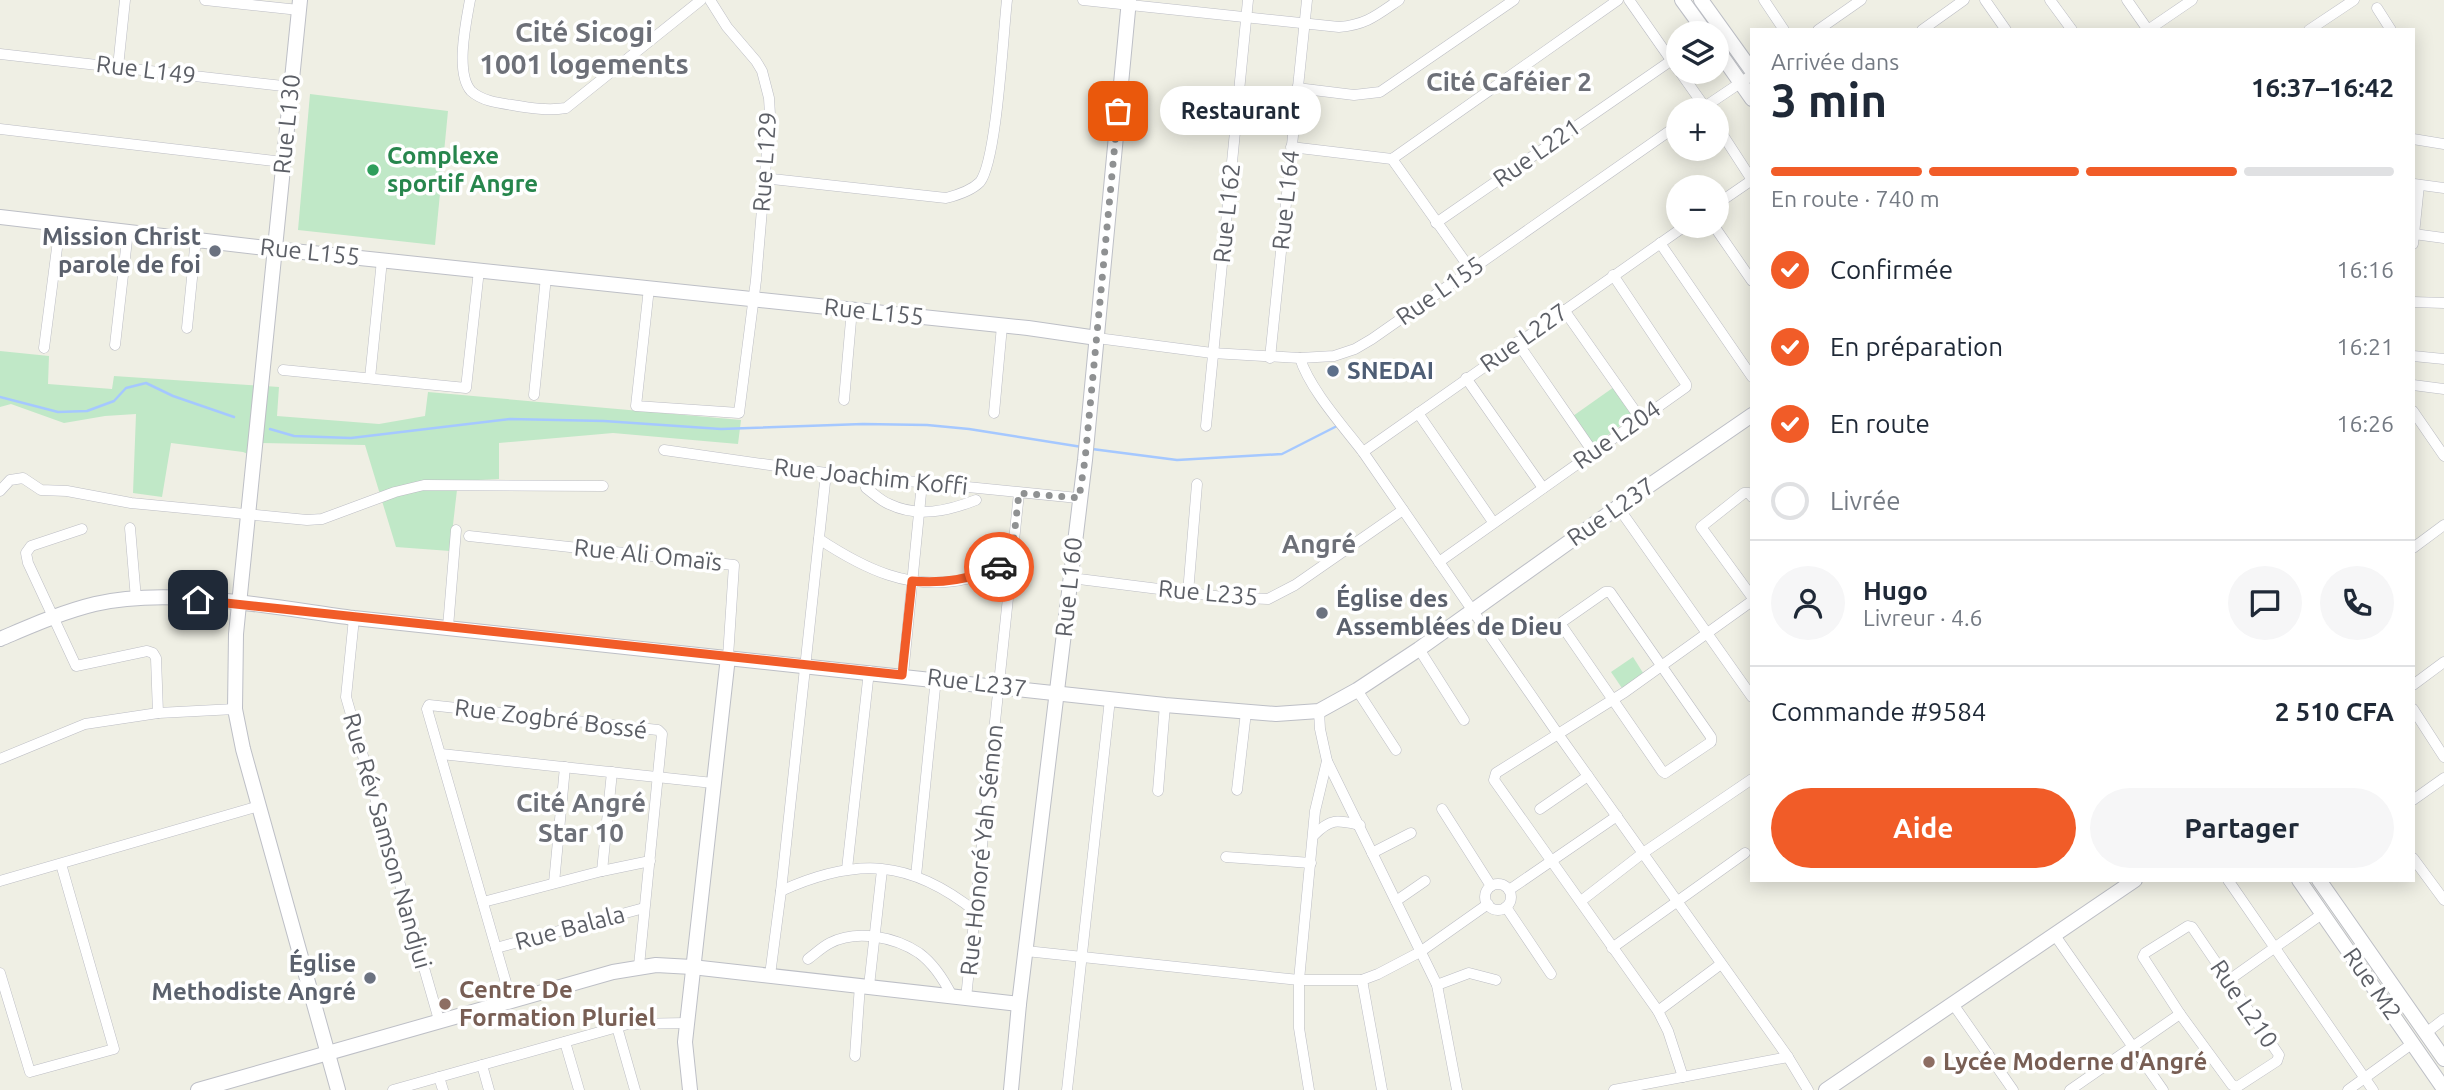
<!DOCTYPE html>
<html lang="fr">
<head>
<meta charset="utf-8">
<style>
  :root { --surface:#fff; --page:#f6f6f7; --text:#1f2937; --muted:#747a83; --line:#e0e1e3; --accent:#f15c28 }
  body { margin:0; font-family:Ubuntu,sans-serif; background:var(--page); color:var(--text); height:100vh; display:flex; flex-direction:column; font-size:26px; white-space:nowrap }
  * { box-sizing:border-box; margin:0 }
  p { font-size:23px; color:var(--muted) }
  .icon { flex:none; width:38px; height:38px; fill:none; stroke:currentColor; stroke-width:2; stroke-linecap:round; stroke-linejoin:round }
  .map { position:relative; flex:1; overflow:hidden }
  .sheet { position:absolute; left:1750px; top:28px; width:665px; height:854px; display:flex; flex-direction:column; background:var(--surface); border-radius:0px; box-shadow:0 4px 18px #0003 }
  .sheet>* { flex:none }
  .tools { position:absolute; left:1666px; top:21px; display:grid; gap:14px }
  .tools a { display:grid; place-items:center; width:63px; height:63px; border-radius:50%; background:var(--surface); box-shadow:0 4px 18px #0003; font-size:35px }
  .pin { position:absolute; display:grid; place-items:center; width:60px; height:60px; color:#fff; margin:-30px; border-radius:14px; box-shadow:0 4px 10px #0006 }
  .courier { position:absolute; display:grid; place-items:center; width:70px; height:70px; margin:-35px; border:5px solid #f15c28; border-radius:50%; background:#fff; color:#222; box-shadow:0 2px 9px #0007 }
  .bubble { position:absolute; height:49px; border-radius:24px; background:var(--surface); box-shadow:0 4px 18px #0003; font-size:23px; font-weight:700; line-height:49px; text-align:center }
  .overview em { font-style:normal; font-weight:700 }
  .overview div { display:flex; flex-direction:column-reverse }
  .overview { display:flex; align-items:center; justify-content:space-between; height:119px; padding:0 21px }
  h1 { font-size:46px; font-weight:700; line-height:52px }
  .bar { display:grid; grid-template-columns:repeat(4,1fr); gap:10px 7px; align-content:center; height:84px; padding:0 21px }
  .bar i { height:9px; border-radius:5px; background:var(--line) }
  .bar .current { background:var(--accent) }
  .bar p { grid-column:span 4 }
  .line { display:flex; align-items:center; gap:18px; padding:0 21px; border-top:2px solid var(--line) }
  .line div { flex:1 }
  .round { display:grid; place-items:center; flex:none; width:74px; height:74px; border-radius:37px; background:var(--page) }
  ol { padding:0 21px; list-style:none }
  li { display:flex; align-items:center; gap:21px; height:77px }
  li p { margin-inline-start:auto }
  li .icon { padding:7px; border-radius:50%; background:var(--accent); color:#fff; stroke-width:4 }
  li:last-child { color:var(--muted) }
  li i { width:38px; height:38px; border:4px solid var(--line); border-radius:50% }
  .primary-button { display:flex; gap:14px; margin-top:auto; padding:14px 21px }
  .primary-button a { flex:1; height:80px; border-radius:42px; background:var(--accent); color:#fff; font-size:28px; font-weight:700; line-height:80px; text-align:center }
  .primary-button a+a { background:var(--page); color:var(--text) }
  .map>svg:first-child { display:block }
</style>
</head>
<body>
<div class="map">
<svg width="2444" height="1090" viewBox="0 0 2444 1090">
  <rect width="100%" height="100%" fill="#efefe4"/>
  <!-- green -->
  <g fill="#c0e8c7">
    <path d="M310,94L448,111L435,245L298,230Z"/>
    <path d="M0,351L49,356L48,384L112,389L114,376L279,387L277,416L379,424L425,416L428,392L741,420L738,444L613,433L499,443V479L458,481L450,551L396,547L365,445L261,443L260,459L243,452L171,443L162,497L133,493L136,414L105,416L64,423L11,404L0,407Z"/>
    <path d="M1614,387L1635,415L1594,445L1573,416Z"/>
    <path d="M1633,657L1645,676L1624,691L1611,672Z"/>
  </g>
  <g fill="none" stroke-linecap="round" stroke-linejoin="round">
    <!-- stream -->
    <g stroke="#a5c8ff" stroke-width="2.5">
      <path d="M0,397L58,412L87,411L114,401L126,388L146,383L173,396L234,417"/>
      <path d="M270,429L294,436L351,438L510,419L604,421L721,429L863,424L927,425L969,429L1082,447"/>
      <path d="M1092,449L1177,460L1282,454L1337,426"/>
    </g>
    <!-- street casing -->
    <g stroke="#bcbdc4" stroke-width="11">
      <g id="street">
        <path d="M205,0L299,10"/>
        <path d="M470,0C466,22 455,73 471,91C482,101 498,103 512,105C530,108 548,111 566,108L701,0"/>
        <path d="M1083,0L1339,27C1366,25 1377,15 1399,0"/>
        <path d="M1629,0L1678,70"/>
        <path d="M1764,0L1784,30"/>
        <path d="M1985,0L2006,30"/>
        <path d="M2050,0L2072,30"/>
        <path d="M2127,0L2148,30L2192,0"/>
        <path d="M2377,8L2391,30"/>
        <path d="M1818,30L1861,0"/>
        <path d="M1922,30L1964,0"/>
        <path d="M2309,30L2354,0"/>
        <path d="M0,54L292,87"/>
        <path d="M118,67L125,0"/>
        <path d="M1680,72L1707,110"/>
        <path d="M1297,88L1354,95L1380,92L1514,0"/>
        <path d="M1700,110L1752,75"/>
        <path d="M1717,126L1752,180L1717,204"/>
        <path d="M0,129L283,162"/>
        <path d="M2413,139L2444,144"/>
        <path d="M1291,147L1392,159L1618,0"/>
        <path d="M1392,159L1471,270"/>
        <path d="M763,178L946,198C958,195 971,191 980,182C997,160 1003,34 1007,0"/>
        <path d="M2414,184L2444,188"/>
        <path d="M1436,223L1672,60"/>
        <path d="M1714,226L1752,281"/>
        <path d="M2414,234L2444,238"/>
        <path d="M1660,243L1752,377"/>
        <path d="M2413,244L2419,185"/>
        <path d="M649,288L636,406L739,413L756,280L770,115L769,98L762,71L756,61L727,27L710,0"/>
        <path d="M2413,302L2444,303"/>
        <path d="M1564,310L1640,418"/>
        <path d="M187,328L196,238"/>
        <path d="M1097,338L1212,353L1300,358L1334,356L1355,349L1372,339L1678,125"/>
        <path d="M1517,342L1593,452"/>
        <path d="M115,345L128,231"/>
        <path d="M44,348L60,225"/>
        <path d="M2413,356L2444,359"/>
        <path d="M1270,358L1307,0"/>
        <path d="M1300,358C1309,388 1343,426 1363,452L1558,734L1788,1057L1808,1090"/>
        <path d="M283,370L466,388L479,270"/>
        <path d="M370,378L382,260"/>
        <path d="M1466,378L1543,488"/>
        <path d="M2413,385L2444,389"/>
        <path d="M534,395L546,277"/>
        <path d="M844,400L852,309"/>
        <path d="M2413,411L2444,456"/>
        <path d="M994,413L1002,326"/>
        <path d="M1418,413L1493,522"/>
        <path d="M1206,426L1248,0"/>
        <path d="M664,450L826,473L1078,498"/>
        <path d="M1363,452L1685,226"/>
        <path d="M866,488C873,493 881,501 889,504C918,518 948,511 976,500"/>
        <path d="M0,491L10,480L23,478L41,490L67,491L131,503L307,520L322,519L395,492L424,485L603,486"/>
        <path d="M1752,497L1749,493H1744L1701,527L1752,597"/>
        <path d="M1618,507L1752,697"/>
        <path d="M130,528L136,599"/>
        <path d="M82,529L31,546L26,553L28,563L76,666L147,651L153,653L156,658L158,713"/>
        <path d="M469,536L734,565L728,657"/>
        <path d="M819,539C863,568 910,592 966,579C981,576 996,568 1011,563"/>
        <path d="M2413,548L2444,525"/>
        <path d="M1439,562L1686,387V384L1613,275"/>
        <path d="M1071,578L1223,597L1268,599L1295,585L1403,510"/>
        <path d="M1605,592H1610L1711,737V742L1665,773L1662,771L1562,626V622Z"/>
        <path d="M1188,593L1197,484"/>
        <path d="M354,618L346,697L439,1020"/>
        <path d="M448,627L456,530"/>
        <path d="M1419,649L1464,720"/>
        <path d="M903,675L922,483"/>
        <path d="M2413,685L2444,662"/>
        <path d="M1357,690L1396,750"/>
        <path d="M2413,709L2444,757"/>
        <path d="M1319,711L1320,729L1327,761L1437,985L1457,1090"/>
        <path d="M441,754L713,783"/>
        <path d="M0,759L85,724L158,713L235,709"/>
        <path d="M1237,790L1246,712"/>
        <path d="M1158,791L1165,705"/>
        <path d="M2413,800L2444,778"/>
        <path d="M1442,809L1491,886"/>
        <path d="M1540,809L1588,776"/>
        <path d="M1314,835C1331,818 1337,820 1360,825"/>
        <path d="M1372,853L1411,833"/>
        <path d="M1226,857L1311,863"/>
        <path d="M2413,858L2444,900"/>
        <path d="M847,869L869,671"/>
        <path d="M602,871L612,772"/>
        <path d="M916,876L936,678"/>
        <path d="M2228,880L2373,1090"/>
        <path d="M0,881L259,806"/>
        <path d="M554,883L565,767"/>
        <circle cx="1498" cy="897" r="13"/>
        <path d="M1509,890L1617,816"/>
        <path d="M781,891C856,857 910,859 976,912"/>
        <path d="M1396,901L1425,881"/>
        <path d="M1581,901L1643,853L1752,779"/>
        <path d="M483,902L602,871L650,861"/>
        <path d="M1506,907L1551,974"/>
        <path d="M2188,926L2192,927L2279,1055L2277,1061L2237,1087L2232,1085L2180,1014L2143,957L2145,953Z"/>
        <path d="M2054,934L2163,1090"/>
        <path d="M496,948L644,908"/>
        <path d="M1612,948L1745,853"/>
        <path d="M1026,951L1299,980H1362L1378,974L1420,952L1488,904"/>
        <path d="M808,959C815,954 822,947 830,943C857,929 895,937 919,953C934,964 944,980 952,996"/>
        <path d="M0,973L30,1072L114,1049L61,864"/>
        <path d="M770,975L781,891L826,473"/>
        <path d="M1362,980L1382,1090"/>
        <path d="M2229,980L2322,914"/>
        <path d="M1437,985L1469,973L1496,980"/>
        <path d="M869,986L882,870"/>
        <path d="M966,998L1019,493"/>
        <path d="M511,1000L427,709L429,705L658,730L662,734L639,966"/>
        <path d="M1953,1004L2013,1090"/>
        <path d="M1658,1011L1721,964"/>
        <path d="M617,1027L635,1090"/>
        <path d="M2426,1033L2444,1019"/>
        <path d="M565,1042L579,1090"/>
        <path d="M855,1056L860,985"/>
        <path d="M482,1065L489,1090"/>
        <path d="M439,1077L443,1090"/>
        <path d="M1683,1077L1668,1031L1658,1011L1494,780L1496,773L1625,692L1752,601"/>
        <path d="M393,1090L628,1024L687,1023"/>
        <path d="M1067,1090L1110,699"/>
        <path d="M1309,1090L1299,1028V980L1315,811L1327,761"/>
        <path d="M1614,1090L1788,1057"/>
        <path d="M2070,1090L2180,1014"/>
        <path d="M2348,1090L2413,1043"/>
      </g>
    </g>
    <!-- secondary casing -->
    <g stroke="#bdbfc6" stroke-width="16">
      <g id="secondary">
        <path d="M300,0L236,634L235,709L243,749L338,1090"/>
        <path d="M1682,0L1706,33"/>
        <path d="M1701,0L1752,71"/>
        <path d="M1717,49L1752,99"/>
        <path d="M0,217L274,249L1028,328L1097,338"/>
        <path d="M0,639C31,626 62,612 95,604C170,586 277,608 354,618L1165,705L1276,714L1319,711L1357,690L1419,649L1618,507L1752,415"/>
        <path d="M2299,880L2444,1089"/>
        <path d="M2319,880L2444,1059"/>
        <path d="M198,1090L613,972L656,965L692,967L1019,1004"/>
        <path d="M690,1090L685,1042L728,657"/>
        <path d="M1011,1090L1019,1004L1085,460L1129,0"/>
        <path d="M1826,1090L2135,880"/>
      </g>
    </g>
    <!-- street -->
    <use href="#street" stroke="#fff" stroke-width="10"/>
    <!-- secondary -->
    <use href="#secondary" stroke="#fff" stroke-width="14"/>
  </g>
  <g fill="none" stroke-linecap="round" stroke-linejoin="round">
    <!-- done -->
    <path stroke="#8f9192" stroke-width="7" stroke-dasharray="0 12.6" d="M999,567L1011,563L1019,493L1079,498L1085,460L1118,111"/>
    <!-- route -->
    <path stroke="#f15c28" stroke-width="9" d="M198,600L902,675L912,581C944,584 969,579 999,567"/>
  </g>
  <!-- markers -->
  <circle fill="#2e9e5b" stroke="#fff" stroke-width="2.5" cx="373" cy="170" r="7"/>
  <g fill="#6b7280" stroke="#fff" stroke-width="2.5">
    <circle cx="215" cy="251" r="7"/>
    <circle cx="1322" cy="613" r="7"/>
    <circle cx="370" cy="978" r="7"/>
  </g>
  <circle fill="#5c6f8a" stroke="#fff" stroke-width="2.5" cx="1333" cy="371" r="7"/>
  <g fill="#8d6e63" stroke="#fff" stroke-width="2.5">
    <circle cx="445" cy="1004" r="7"/>
    <circle cx="1929" cy="1062" r="7"/>
  </g>
  <g text-anchor="middle" stroke-width="7" stroke-linejoin="round" paint-order="stroke">
    <!-- street labels -->
    <g font-size="24" fill="#5c5f66" stroke="#fff">
      <text transform="translate(146 70) rotate(7)" y="8">Rue L149</text>
      <text transform="translate(287 124) rotate(-84)" y="8">Rue L130</text>
      <text transform="translate(1537 153) rotate(-35)" y="8">Rue L221</text>
      <text transform="translate(765 162) rotate(-86)" y="8">Rue L129</text>
      <text transform="translate(1286 200) rotate(-84)" y="8">Rue L164</text>
      <text transform="translate(1227 213) rotate(-84)" y="8">Rue L162</text>
      <text transform="translate(310 252) rotate(6)" y="8">Rue L155</text>
      <text transform="translate(1440 291) rotate(-35)" y="8">Rue L155</text>
      <text transform="translate(874 312) rotate(6)" y="8">Rue L155</text>
      <text transform="translate(1524 338) rotate(-35)" y="8">Rue L227</text>
      <text transform="translate(1617 435) rotate(-35)" y="8">Rue L204</text>
      <text transform="translate(871 477) rotate(6)" y="8">Rue Joachim Koffi</text>
      <text transform="translate(1611 512) rotate(-35)" y="8">Rue L237</text>
      <text transform="translate(648 555) rotate(6)" y="8">Rue Ali Omaïs</text>
      <text transform="translate(1069 587) rotate(-84)" y="8">Rue L160</text>
      <text transform="translate(1208 593) rotate(5)" y="8">Rue L235</text>
      <text transform="translate(977 683) rotate(7)" y="8">Rue L237</text>
      <text transform="translate(551 719) rotate(7)" y="8">Rue Zogbré Bossé</text>
      <text transform="translate(387 841) rotate(74)" y="8">Rue Rév Samson Nandjui</text>
      <text transform="translate(982 850) rotate(-84)" y="8">Rue Honoré Yah Sémon</text>
      <text transform="translate(570 928) rotate(-15)" y="8">Rue Balala</text>
      <text transform="translate(2372 984) rotate(55)" y="8">Rue M2</text>
      <text transform="translate(2244 1004) rotate(56)" y="8">Rue L210</text>
    </g>
    <!-- leisure labels -->
    <g font-size="24" font-weight="bold" fill="#27864d" stroke="#fff" text-anchor="start">
      <text x="387" y="164">Complexe<tspan x="387" dy="28">sportif Angre</tspan></text>
    </g>
    <!-- worship labels -->
    <g font-size="24" font-weight="bold" fill="#5b616d" stroke="#fff" text-anchor="end">
      <text x="201" y="245">Mission Christ<tspan x="201" dy="28">parole de foi</tspan></text>
      <text x="1336" y="607" text-anchor="start">Église des<tspan x="1336" dy="28">Assemblées de Dieu</tspan></text>
      <text x="356" y="972">Église<tspan x="356" dy="28">Methodiste Angré</tspan></text>
    </g>
    <!-- service labels -->
    <g font-size="24" font-weight="bold" fill="#4e5e75" stroke="#fff" text-anchor="start">
      <text x="1347" y="379">SNEDAI</text>
    </g>
    <!-- education labels -->
    <g font-size="24" font-weight="bold" fill="#785e54" stroke="#fff" text-anchor="start">
      <text x="459" y="998">Centre De<tspan x="459" dy="28">Formation Pluriel</tspan></text>
      <text x="1943" y="1070">Lycée Moderne d'Angré</text>
    </g>
    <!-- neighbourhood labels -->
    <g font-size="26" font-weight="bold" fill="#6d7078" stroke="#fff">
      <text x="1509" y="91">Cité Caféier 2</text>
      <text x="1319" y="553">Angré</text>
      <text x="581" y="812">Cité Angré<tspan x="581" dy="30">Star 10</tspan></text>
    </g>
    <!-- quarter labels -->
    <g font-size="28" font-weight="bold" fill="#6d7078" stroke="#fff">
      <text x="584" y="42">Cité Sicogi<tspan x="584" dy="32">1001 logements</tspan></text>
    </g>
  </g>
</svg>
<div class="tools">
<a><svg class="icon" aria-label="layers" viewBox="0 0 24 24"><path d="M12 4l9 5-9 5-9-5zM3 14l9 5 9-5"/></svg></a>
<a>+</a>
<a>−</a>
</div>
<div class="pin" style="left:1118px;top:111px;background:#ea580c"><svg class="icon" aria-label="bag" viewBox="0 0 24 24"><path d="M5 8h14l-1 12H6zM9 8a3 3 0 0 1 6 0"/></svg></div>
<div class="pin" style="left:198px;top:600px;background:#1f2937"><svg class="icon" aria-label="home" viewBox="0 0 24 24"><path d="M3 11l9-7 9 7M6 9v11h12V9"/></svg></div>
<div class="courier" style="left:999px;top:567px"><svg class="icon" aria-label="car" viewBox="0 0 24 24"><path d="M5 17H2v-5l4-1 3-4h7l3 4 3 1v5h-3M9 17h6M6 11h13"/><circle cx="7" cy="17" r="2"/><circle cx="17" cy="17" r="2"/></svg></div>
<div class="bubble" style="left:1160px;top:86px;width:161px">Restaurant</div>
<section class="sheet">
<div class="overview"><div><h1>3 min</h1><p>Arrivée dans</p></div><em>16:37–16:42</em></div>
<div class="bar"><i class="current"></i><i class="current"></i><i class="current"></i><i></i><p>En route · 740 m</p></div>
<ol>
<li><svg class="icon" aria-label="check" viewBox="0 0 24 24"><path d="M5 12l5 5 9-10"/></svg>Confirmée<p>16:16</p></li>
<li><svg class="icon" aria-label="check" viewBox="0 0 24 24"><path d="M5 12l5 5 9-10"/></svg>En préparation<p>16:21</p></li>
<li><svg class="icon" aria-label="check" viewBox="0 0 24 24"><path d="M5 12l5 5 9-10"/></svg>En route<p>16:26</p></li>
<li><i></i>Livrée</li>
</ol>
<div class="line" style="height:126px"><a class="round"><svg class="icon" aria-label="person" viewBox="0 0 24 24"><circle cx="12" cy="8" r="4"/><path d="M4 21q1-7 8-7t8 7"/></svg></a><div><b>Hugo</b><p>Livreur · 4.6</p></div><a class="round"><svg class="icon" aria-label="chat" viewBox="0 0 24 24"><path d="M4 5h16v11H9l-5 4z"/></svg></a><a class="round"><svg class="icon" aria-label="phone" viewBox="0 0 24 24"><path d="M5 4h4l2 5-3 2q2 4 5 5l2-3 5 2v4C11 20 4 13 5 4z"/></svg></a></div>
<div class="line" style="height:91px"><div>Commande #9584</div><b>2 510 CFA</b></div>
<div class="primary-button"><a>Aide</a><a>Partager</a></div>
</section>
</div>
</body>
</html>
